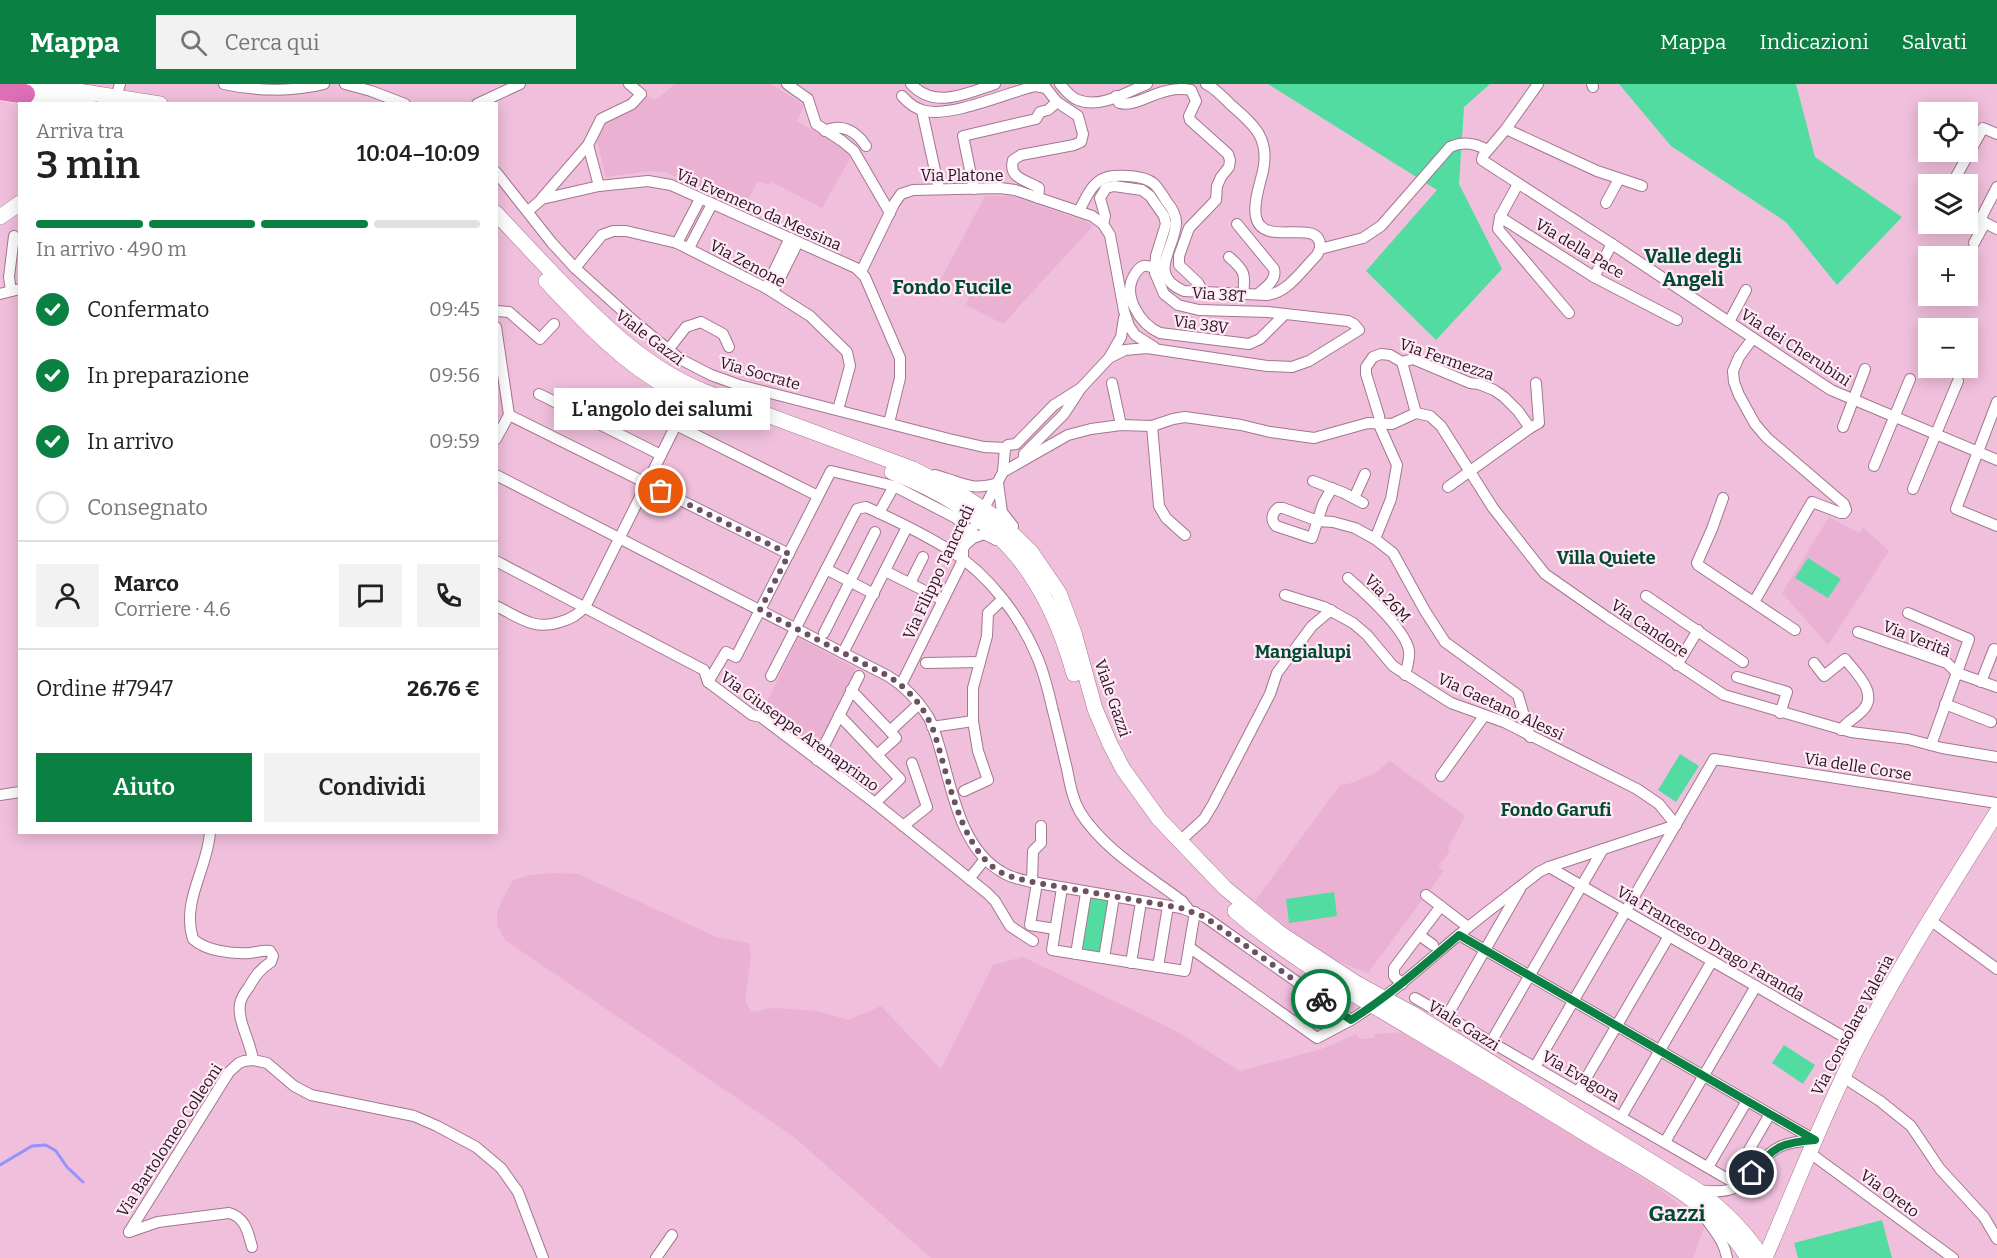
<!DOCTYPE html>
<html lang="it">
<head>
<meta charset="utf-8">
<style>
  :root { --surface:#fff; --page:#f2f2f2; --text:#222; --muted:#767676; --line:#e0e0e0; --accent:#0b8043 }
  body { margin:0; font-family:Bitter,serif; background:var(--page); color:var(--text); height:100vh; display:flex; flex-direction:column; font-size:22px; white-space:nowrap }
  * { box-sizing:border-box; margin:0 }
  p { font-size:20px; color:var(--muted) }
  .icon { flex:none; width:33px; height:33px; fill:none; stroke:currentColor; stroke-width:2; stroke-linecap:round; stroke-linejoin:round }
  .map { position:relative; flex:1; overflow:hidden }
  .panel { position:absolute; left:18px; top:18px; width:480px; height:732px; display:flex; flex-direction:column; background:var(--surface); border-radius:0px; box-shadow:0 3px 15px #0003 }
  .panel>* { flex:none }
  .controls { position:absolute; left:1918px; top:18px; display:grid; gap:12px }
  .controls a { display:grid; place-items:center; width:60px; height:60px; border-radius:0px; background:var(--surface); box-shadow:0 3px 15px #0003; font-size:30px }
  .pin { position:absolute; display:grid; place-items:center; width:51px; height:51px; color:#fff; margin:-26px; border:3px solid #fff; border-radius:50%; box-shadow:0 2px 6px #0007 }
  .courier { position:absolute; display:grid; place-items:center; width:60px; height:60px; margin:-30px; border:4px solid #0b8043; border-radius:50%; background:#fff; color:#222; box-shadow:0 2px 8px #0007 }
  .bubble { position:absolute; height:42px; border-radius:0px; background:var(--surface); box-shadow:0 3px 15px #0003; font-size:20px; font-weight:600; line-height:42px; text-align:center }
  .headline em { font-style:normal; font-weight:600 }
  .headline div { display:flex; flex-direction:column-reverse }
  .headline { display:flex; align-items:center; justify-content:space-between; height:102px; padding:0 18px }
  h1 { font-size:39px; font-weight:600; line-height:45px }
  .bar { display:grid; grid-template-columns:repeat(4,1fr); gap:9px 6px; align-content:center; height:72px; padding:0 18px }
  .bar i { height:8px; border-radius:4px; background:var(--line) }
  .bar .on { background:var(--accent) }
  .bar p { grid-column:span 4 }
  .line { display:flex; align-items:center; gap:15px; padding:0 18px; border-top:2px solid var(--line) }
  .line div { flex:1 }
  .round { display:grid; place-items:center; flex:none; width:63px; height:63px; border-radius:0px; background:var(--page) }
  ol { padding:0 18px; list-style:none }
  li { display:flex; align-items:center; gap:18px; height:66px }
  li p { margin-inline-start:auto }
  li .icon { padding:6px; border-radius:50%; background:var(--accent); color:#fff; stroke-width:4 }
  li:last-child { color:var(--muted) }
  li i { width:33px; height:33px; border:3px solid var(--line); border-radius:50% }
  .action { display:flex; gap:12px; margin-top:auto; padding:12px 18px }
  .action a { flex:1; height:69px; border-radius:0px; background:var(--accent); color:#fff; font-size:24px; font-weight:600; line-height:69px; text-align:center }
  .action a+a { background:var(--page); color:var(--text) }
  header { display:flex; align-items:center; gap:36px; box-sizing:border-box; height:84px; padding:0 30px; background:var(--accent); color:#fff }
  header strong { font-size:28px }
  nav { display:flex; gap:33px; margin-inline-start:auto; font-size:21px }
  .search { width:420px; height:54px; background:var(--page); display:flex; align-items:center; gap:15px; box-sizing:border-box; padding:0 21px; border-radius:0px; color:var(--muted); font-size:22px }
  .map>svg:first-child { display:block }
</style>
</head>
<body>
<header>
<strong>Mappa</strong>
<div class="search"><svg class="icon" aria-label="search" viewBox="0 0 24 24"><circle cx="10" cy="10" r="6"/><path d="M15 15l6 6"/></svg>Cerca qui</div>
<nav><a>Mappa</a><a>Indicazioni</a><a>Salvati</a></nav>
</header>
<div class="map">
<svg width="1997" height="1174" viewBox="0 0 1997 1174">
  <rect width="100%" height="100%" fill="#f0bfdc"/>
  <!-- built -->
  <g fill="#eab1d3">
    <path d="M675,0H771L804,21L797,37L832,57L852,71L822,124L772,98L770,101L758,97L744,123L665,88L651,87L606,93L596,52L603,42L610,35L646,11L653,15H657Z"/>
    <path d="M985,112H1012L1087,138L1093,142L1003,240L966,221L970,209L941,195Z"/>
    <path d="M1829,433L1859,449L1863,443L1889,467L1828,561L1782,509Z"/>
    <path d="M798,554L856,584L816,666L764,624Z"/>
    <path d="M1390,677L1465,732L1448,764L1450,767L1438,783L1444,787L1368,889L1332,875L1299,853L1255,817L1340,701L1352,699L1375,689Z"/>
    <path d="M555,789L578,790L717,853L749,859L751,872L745,916L751,928L774,924L790,925L818,927L848,936L881,922L941,985L993,881L1023,873L1174,946L1240,987L1322,965L1356,950L1360,955L1374,954L1375,950L1407,948L1655,1102L1705,1141L1693,1174H931L794,1053L505,856L497,841V829L502,816L513,796L531,791Z"/>
  </g>
  <!-- green -->
  <g fill="#53dca2">
    <path d="M1268,0H1490L1464,23L1459,100L1502,185L1436,256L1366,187L1437,106Z"/>
    <path d="M1619,0H1796L1815,73L1902,133L1837,201L1786,138L1671,62Z"/>
    <path d="M1808,474L1841,495L1828,514L1795,494Z"/>
    <path d="M1680,670L1699,682L1676,718L1658,706Z"/>
    <path d="M1334,808L1337,832L1289,839L1286,815Z"/>
    <path d="M1086,809L1114,813L1104,874L1076,870Z"/>
    <path d="M1784,961L1815,981L1803,1000L1772,979Z"/>
    <path d="M1882,1136L1892,1174H1798L1794,1159Z"/>
  </g>
  <g fill="none" stroke-linecap="round" stroke-linejoin="round">
    <!-- stream -->
    <path stroke="#9392fe" stroke-width="3" d="M0,1081L32,1062L46,1061L56,1067L67,1083L83,1098"/>
    <!-- street casing -->
    <g stroke="#a37691" stroke-width="12">
      <g id="street">
        <path d="M224,0C255,7 293,8 324,0"/>
        <path d="M345,0L371,7L405,20"/>
        <path d="M787,0L808,15L816,40L842,57L854,67L890,129"/>
        <path d="M911,0C935,26 967,9 995,0"/>
        <path d="M1060,0C1065,6 1070,13 1078,16C1100,25 1127,8 1147,0"/>
        <path d="M1206,0C1216,5 1223,13 1231,21C1254,41 1270,54 1263,87C1260,100 1253,119 1256,133C1263,166 1323,130 1320,165"/>
        <path d="M1538,0L1506,45L1483,72L1482,76L1612,160L1831,306L1997,376"/>
        <path d="M1592,0L1593,3"/>
        <path d="M902,12C908,19 916,25 925,27C952,33 1007,9 1035,2L1046,4L1057,18L1078,32L1083,50L1081,58L1074,61L1021,71L1013,76C1008,95 1027,96 1039,104L1038,114"/>
        <path d="M1116,12L1119,19C1139,24 1160,0 1191,6L1196,17L1189,32L1190,36L1228,70L1230,76L1229,83L1221,93L1217,102L1216,116L1189,144L1179,172V181L1198,199L1203,208"/>
        <path d="M116,13L120,0"/>
        <path d="M477,20L520,0"/>
        <path d="M922,27L939,105"/>
        <path d="M1506,45L1597,87L1642,102"/>
        <path d="M825,47C842,39 856,47 866,62"/>
        <path d="M496,88L552,159L575,184L636,239L680,275L711,291L739,301L949,355L984,363L1005,364L1008,361L1016,360L1054,321L1081,304"/>
        <path d="M1518,100L1500,133L1498,145L1569,229"/>
        <path d="M1952,100L1983,44L1997,50"/>
        <path d="M599,102L588,61L601,35L632,20L641,10L629,0"/>
        <path d="M974,105L963,52L1036,35L1040,28L1048,26L1057,18"/>
        <path d="M542,114L588,61"/>
        <path d="M1606,119L1619,95"/>
        <path d="M528,127L542,115L599,102L648,97L671,101L856,184L865,193L900,274V294L889,339"/>
        <path d="M1079,127C1087,112 1093,94 1113,92C1124,91 1144,92 1153,99C1159,104 1163,112 1167,118C1172,124 1176,131 1176,139C1175,165 1146,191 1184,207L1266,211C1287,210 1303,185 1317,171L1320,165"/>
        <path d="M1968,130L1997,145"/>
        <path d="M1500,133L1594,193L1677,236"/>
        <path d="M1980,136L1997,103"/>
        <path d="M1103,140L1105,132L1100,114L1106,104L1114,102L1142,106L1150,112L1164,132L1166,140L1156,172L1155,189L1164,210L1178,221L1199,226L1268,228L1348,237L1354,240L1359,246L1309,277L1292,283L1267,282L1147,264L1125,266L1109,274"/>
        <path d="M1237,140L1274,185C1277,196 1266,203 1258,210"/>
        <path d="M677,159L700,115"/>
        <path d="M1974,159L1985,139"/>
        <path d="M689,164L712,120"/>
        <path d="M1320,165L1363,154L1381,142L1450,63C1463,57 1475,59 1487,66"/>
        <path d="M1229,173C1244,186 1246,189 1243,210"/>
        <path d="M575,184L602,151L613,147H626L677,159L766,204L810,232L847,268L850,282L838,326"/>
        <path d="M1154,184C1144,180 1141,181 1135,190C1121,211 1140,240 1160,249L1249,260L1260,255L1285,230"/>
        <path d="M861,188L894,120L901,110L913,106L1000,104L1015,106L1092,132L1103,140L1110,151L1124,227L1129,242L1135,251L1154,263"/>
        <path d="M1594,193L1612,160"/>
        <path d="M766,204L790,154"/>
        <path d="M11,207L9,193L14,152"/>
        <path d="M773,208L798,158"/>
        <path d="M0,210L20,205"/>
        <path d="M496,227L509,228L540,255L554,240"/>
        <path d="M1729,238L1746,206"/>
        <path d="M496,243L509,331L496,355"/>
        <path d="M1753,254L1739,273L1733,287L1734,298L1739,311L1755,340L1767,354L1844,420L1846,426L1844,429H1841L1812,418L1754,518"/>
        <path d="M668,266L686,243L701,238L723,250L729,263"/>
        <path d="M1402,278L1416,329"/>
        <path d="M1112,299L1121,341"/>
        <path d="M539,310L661,371"/>
        <path d="M1997,318L1956,425L1997,442"/>
        <path d="M1416,329L1430,332L1441,342L1493,424L1545,490L1608,534L1724,611L1851,648L1908,655L1942,664L1997,673"/>
        <path d="M509,331L789,470"/>
        <path d="M1152,342L1159,422L1166,434L1185,451"/>
        <path d="M1843,343L1865,285"/>
        <path d="M1024,374V370L1064,330L1081,304L1109,274L1121,253L1124,234"/>
        <path d="M1874,382L1910,295"/>
        <path d="M1003,388L1068,351L1091,345L1121,341L1152,342L1173,335L1185,333L1241,341L1270,348L1314,354L1368,339L1392,340L1416,329"/>
        <path d="M496,391L888,592C906,603 918,616 929,634C934,644 937,655 940,665C952,706 961,765 1002,788C1011,794 1022,796 1032,798L1181,824L1205,833L1351,936C1393,910 1428,876 1466,845C1490,825 1515,807 1539,788L1549,783L1676,741"/>
        <path d="M935,391C963,398 969,408 998,399"/>
        <path d="M1313,397L1344,409L1363,419"/>
        <path d="M998,399L1002,428L1013,442"/>
        <path d="M1448,403L1530,344L1539,339L1536,299"/>
        <path d="M1332,404L1323,420L1312,454L1276,442C1270,436 1272,429 1278,424H1283L1318,437L1333,438L1355,444L1375,455L1393,469L1425,527L1445,558L1518,611L1530,653"/>
        <path d="M1913,405L1958,297"/>
        <path d="M1354,414L1365,390"/>
        <path d="M1723,414L1712,445L1697,479L1698,481L1795,546"/>
        <path d="M879,429L894,402"/>
        <path d="M981,430L1003,388L1005,364"/>
        <path d="M1375,455L1391,415L1397,381L1380,343L1379,332L1366,290V283L1373,273L1381,270L1390,271L1402,278L1413,275L1470,299L1479,300L1494,306L1504,313L1518,327L1530,344"/>
        <path d="M965,461L973,454L984,450L996,456"/>
        <path d="M496,477L704,586L708,598L752,631L761,633L875,719L987,809L995,817L1010,842L1033,857"/>
        <path d="M826,485L874,510"/>
        <path d="M885,487L943,516"/>
        <path d="M1348,494C1365,509 1406,546 1409,567C1410,575 1407,583 1405,591"/>
        <path d="M910,499L923,473"/>
        <path d="M1285,511L1324,523L1353,539L1367,551L1393,582L1451,619L1504,638L1637,705L1659,720L1676,741"/>
        <path d="M1646,512L1743,578"/>
        <path d="M496,522C519,533 534,547 560,538C571,535 577,531 585,523L676,341L818,412"/>
        <path d="M1908,529L1969,555L1931,661"/>
        <path d="M1858,548L1947,579L1957,589L1997,603"/>
        <path d="M824,549L875,448"/>
        <path d="M843,569L907,443"/>
        <path d="M926,579L980,578"/>
        <path d="M1814,579L1824,592L1845,575C1855,588 1879,609 1863,626C1856,634 1847,637 1841,646"/>
        <path d="M1677,581L1698,546"/>
        <path d="M771,592L857,425L866,423C895,436 924,450 951,467C989,491 1021,533 1038,575C1045,592 1049,610 1053,627C1058,646 1062,665 1067,685C1070,700 1072,714 1080,728C1104,766 1146,790 1182,817L1189,826"/>
        <path d="M1737,593L1787,608L1780,629"/>
        <path d="M708,598L726,568L736,573L831,387L894,402L956,434L970,448"/>
        <path d="M1981,598L1994,565"/>
        <path d="M901,601L963,476V465L973,444"/>
        <path d="M851,606L890,647"/>
        <path d="M1945,620L1991,638"/>
        <path d="M839,631L877,671"/>
        <path d="M932,643L973,637"/>
        <path d="M817,676L859,592"/>
        <path d="M1441,692L1484,632"/>
        <path d="M964,707L988,696L978,667L973,637V604L987,552L988,529L1002,516"/>
        <path d="M0,711L20,708"/>
        <path d="M875,719L900,695L877,671L896,654L890,647L919,620"/>
        <path d="M903,742L927,723L912,679"/>
        <path d="M210,748C208,784 181,817 193,855C206,867 232,870 250,869C257,868 263,866 270,867L273,872L271,878C260,885 255,892 249,903C245,908 241,914 240,920C237,936 251,959 253,976"/>
        <path d="M1179,758L1204,735L1213,720L1270,610L1277,589L1312,542L1331,526"/>
        <path d="M1549,783L1858,961"/>
        <path d="M969,795L985,775"/>
        <path d="M1032,798L1033,767L1041,759V742"/>
        <path d="M1037,799L1030,841L1055,845"/>
        <path d="M1062,804L1052,866L1185,887L1195,828"/>
        <path d="M1426,811L1468,843"/>
        <path d="M1930,836L1997,885"/>
        <path d="M1419,851L1433,861"/>
        <path d="M1459,851L1815,1056"/>
        <path d="M1189,863L1317,954L1351,936"/>
        <path d="M1076,870L1086,809"/>
        <path d="M1104,874L1114,813"/>
        <path d="M1131,879L1141,818"/>
        <path d="M1158,883L1168,822"/>
        <path d="M1402,900L1394,892V884L1441,822"/>
        <path d="M1415,914L1731,1097L1770,1030"/>
        <path d="M1447,932L1520,805"/>
        <path d="M1491,958L1603,765"/>
        <path d="M1535,983L1714,675L1997,719"/>
        <path d="M1843,993L1880,1017L1911,1042L1940,1085L1984,1133L1997,1155"/>
        <path d="M1578,1008L1669,852"/>
        <path d="M1621,1033L1712,877"/>
        <path d="M1665,1058L1756,902"/>
        <path d="M1810,1069L1953,1174"/>
        <path d="M1708,1083L1747,1017"/>
        <path d="M1697,1106C1709,1107 1723,1109 1734,1104C1743,1101 1749,1093 1755,1085C1774,1061 1785,1058 1815,1056"/>
        <path d="M1705,1133C1714,1147 1724,1156 1727,1174"/>
        <path d="M129,1148L229,988L239,979L244,977L253,976L267,979L294,1002L311,1011L414,1032L437,1042L476,1063L501,1084L518,1108L543,1174"/>
        <path d="M129,1148L158,1138L229,1129C245,1133 248,1148 252,1163"/>
        <path d="M656,1174L672,1151"/>
      </g>
    </g>
    <!-- secondary casing -->
    <g stroke="#a37691" stroke-width="16">
      <g id="secondary">
        <path d="M27,0L25,10L88,19"/>
        <path d="M34,0L160,20"/>
        <path d="M496,129C517,152 538,174 559,196C602,240 646,284 703,307L913,385L962,411L995,433L1031,468L1059,509L1074,549L1095,625L1110,660L1123,685L1159,735L1225,804L1281,850L1356,899L1413,930L1697,1106C1722,1125 1746,1147 1762,1174"/>
        <path d="M0,133L20,119"/>
        <path d="M546,197C583,236 621,278 669,304C687,314 707,320 726,327"/>
        <path d="M892,388C994,428 1045,485 1074,590"/>
        <path d="M1235,827C1288,873 1349,907 1409,943C1470,979 1530,1016 1591,1053C1645,1086 1715,1119 1748,1174"/>
        <path d="M1765,1174C1795,1104 1823,1032 1857,964C1898,884 1949,805 1997,728"/>
      </g>
    </g>
    <!-- highway casing -->
    <g stroke="#fff" stroke-width="21">
      <path id="highway" d="M0,6L25,10"/>
    </g>
    <!-- street -->
    <use href="#street" stroke="#fff" stroke-width="10"/>
    <!-- secondary -->
    <use href="#secondary" stroke="#fff" stroke-width="15"/>
    <!-- highway -->
    <use href="#highway" stroke="#dd6fb7" stroke-width="20"/>
  </g>
  <g fill="none" stroke-linecap="round" stroke-linejoin="round">
    <!-- done -->
    <path stroke="#6d5162" stroke-width="6" stroke-dasharray="0 10.8" d="M661,407L789,470L760,526L888,592C910,606 925,624 934,648C948,691 959,760 997,786C1008,793 1020,795 1032,798L1181,824L1205,833L1321,915"/>
    <!-- route -->
    <path stroke="#0b8043" stroke-width="8" d="M1321,915L1351,936C1390,911 1424,881 1459,851L1815,1056C1783,1058 1772,1063 1752,1089"/>
  </g>
  <g text-anchor="middle" stroke-width="4.5" stroke-linejoin="round" paint-order="stroke">
    <!-- street labels -->
    <g font-size="16" fill="#271621" stroke="#ffeaf6">
      <text x="962" y="97">Via Platone</text>
      <text transform="translate(759 125) rotate(24)" y="6">Via Evemero da Messina</text>
      <text transform="translate(1580 164) rotate(31)" y="6">Via della Pace</text>
      <text transform="translate(748 179) rotate(28)" y="6">Via Zenone</text>
      <text transform="translate(1219 210) rotate(4)" y="6">Via 38T</text>
      <text transform="translate(1201 240) rotate(8)" y="6">Via 38V</text>
      <text transform="translate(650 253) rotate(37)" y="6">Viale Gazzi</text>
      <text transform="translate(1796 263) rotate(33)" y="6">Via dei Cherubini</text>
      <text transform="translate(1447 275) rotate(19)" y="6">Via Fermezza</text>
      <text transform="translate(760 289) rotate(16)" y="6">Via Socrate</text>
      <text transform="translate(938 488) rotate(-65)" y="6">Via Filippo Tancredi</text>
      <text transform="translate(1388 514) rotate(47)" y="6">Via 26M</text>
      <text transform="translate(1650 544) rotate(34)" y="6">Via Candore</text>
      <text transform="translate(1917 554) rotate(22)" y="6">Via Verità</text>
      <text transform="translate(1113 614) rotate(71)" y="6">Viale Gazzi</text>
      <text transform="translate(1501 622) rotate(25)" y="6">Via Gaetano Alessi</text>
      <text transform="translate(800 647) rotate(36)" y="6">Via Giuseppe Arenaprimo</text>
      <text transform="translate(1858 682) rotate(9)" y="6">Via delle Corse</text>
      <text transform="translate(1711 859) rotate(30)" y="6">Via Francesco Drago Faranda</text>
      <text transform="translate(1464 941) rotate(32)" y="6">Viale Gazzi</text>
      <text transform="translate(1852 941) rotate(-62)" y="6">Via Consolare Valeria</text>
      <text transform="translate(1581 992) rotate(30)" y="6">Via Evagora</text>
      <text transform="translate(169 1056) rotate(-57)" y="6">Via Bartolomeo Colleoni</text>
      <text transform="translate(1890 1109) rotate(36)" y="6">Via Oreto</text>
    </g>
    <!-- neighbourhood labels -->
    <g font-size="18" font-weight="bold" fill="#004a31" stroke="#ffeaf6">
      <text x="1606" y="480">Villa Quiete</text>
      <text x="1303" y="574">Mangialupi</text>
      <text x="1556" y="732">Fondo Garufi</text>
    </g>
    <!-- quarter labels -->
    <g font-size="20" font-weight="bold" fill="#004a31" stroke="#ffeaf6">
      <text x="1693" y="179">Valle degli<tspan x="1693" dy="23">Angeli</tspan></text>
      <text x="952" y="210">Fondo Fucile</text>
    </g>
    <!-- district labels -->
    <g font-size="22" font-weight="bold" fill="#004a31" stroke="#ffeaf6">
      <text x="1677" y="1137">Gazzi</text>
    </g>
  </g>
</svg>
<div class="controls">
<a><svg class="icon" aria-label="locate" viewBox="0 0 24 24"><circle cx="12" cy="12" r="6"/><path d="M12 2v4M12 18v4M2 12h4M18 12h4"/></svg></a>
<a><svg class="icon" aria-label="layers" viewBox="0 0 24 24"><path d="M12 4l9 5-9 5-9-5zM3 14l9 5 9-5"/></svg></a>
<a>+</a>
<a>−</a>
</div>
<div class="pin" style="left:661px;top:407px;background:#ea580c"><svg class="icon" aria-label="bag" viewBox="0 0 24 24"><path d="M5 8h14l-1 12H6zM9 8a3 3 0 0 1 6 0"/></svg></div>
<div class="pin" style="left:1752px;top:1089px;background:#1f2937"><svg class="icon" aria-label="home" viewBox="0 0 24 24"><path d="M3 11l9-7 9 7M6 9v11h12V9"/></svg></div>
<div class="courier" style="left:1321px;top:915px"><svg class="icon" aria-label="bike" viewBox="0 0 24 24"><circle cx="6" cy="16" r="4"/><circle cx="18" cy="16" r="4"/><path d="M6 16l4-8h5l3 8M10 8l3 8H6M13 5h3"/></svg></div>
<div class="bubble" style="left:554px;top:304px;width:216px">L'angolo dei salumi</div>
<section class="panel">
<div class="headline"><div><h1>3 min</h1><p>Arriva tra</p></div><em>10:04–10:09</em></div>
<div class="bar"><i class="on"></i><i class="on"></i><i class="on"></i><i></i><p>In arrivo · 490 m</p></div>
<ol>
<li><svg class="icon" aria-label="check" viewBox="0 0 24 24"><path d="M5 12l5 5 9-10"/></svg>Confermato<p>09:45</p></li>
<li><svg class="icon" aria-label="check" viewBox="0 0 24 24"><path d="M5 12l5 5 9-10"/></svg>In preparazione<p>09:56</p></li>
<li><svg class="icon" aria-label="check" viewBox="0 0 24 24"><path d="M5 12l5 5 9-10"/></svg>In arrivo<p>09:59</p></li>
<li><i></i>Consegnato</li>
</ol>
<div class="line" style="height:108px"><a class="round"><svg class="icon" aria-label="person" viewBox="0 0 24 24"><circle cx="12" cy="8" r="4"/><path d="M4 21q1-7 8-7t8 7"/></svg></a><div><b>Marco</b><p>Corriere · 4.6</p></div><a class="round"><svg class="icon" aria-label="chat" viewBox="0 0 24 24"><path d="M4 5h16v11H9l-5 4z"/></svg></a><a class="round"><svg class="icon" aria-label="phone" viewBox="0 0 24 24"><path d="M5 4h4l2 5-3 2q2 4 5 5l2-3 5 2v4C11 20 4 13 5 4z"/></svg></a></div>
<div class="line" style="height:78px"><div>Ordine #7947</div><b>26.76 €</b></div>
<div class="action"><a>Aiuto</a><a>Condividi</a></div>
</section>
</div>
</body>
</html>
